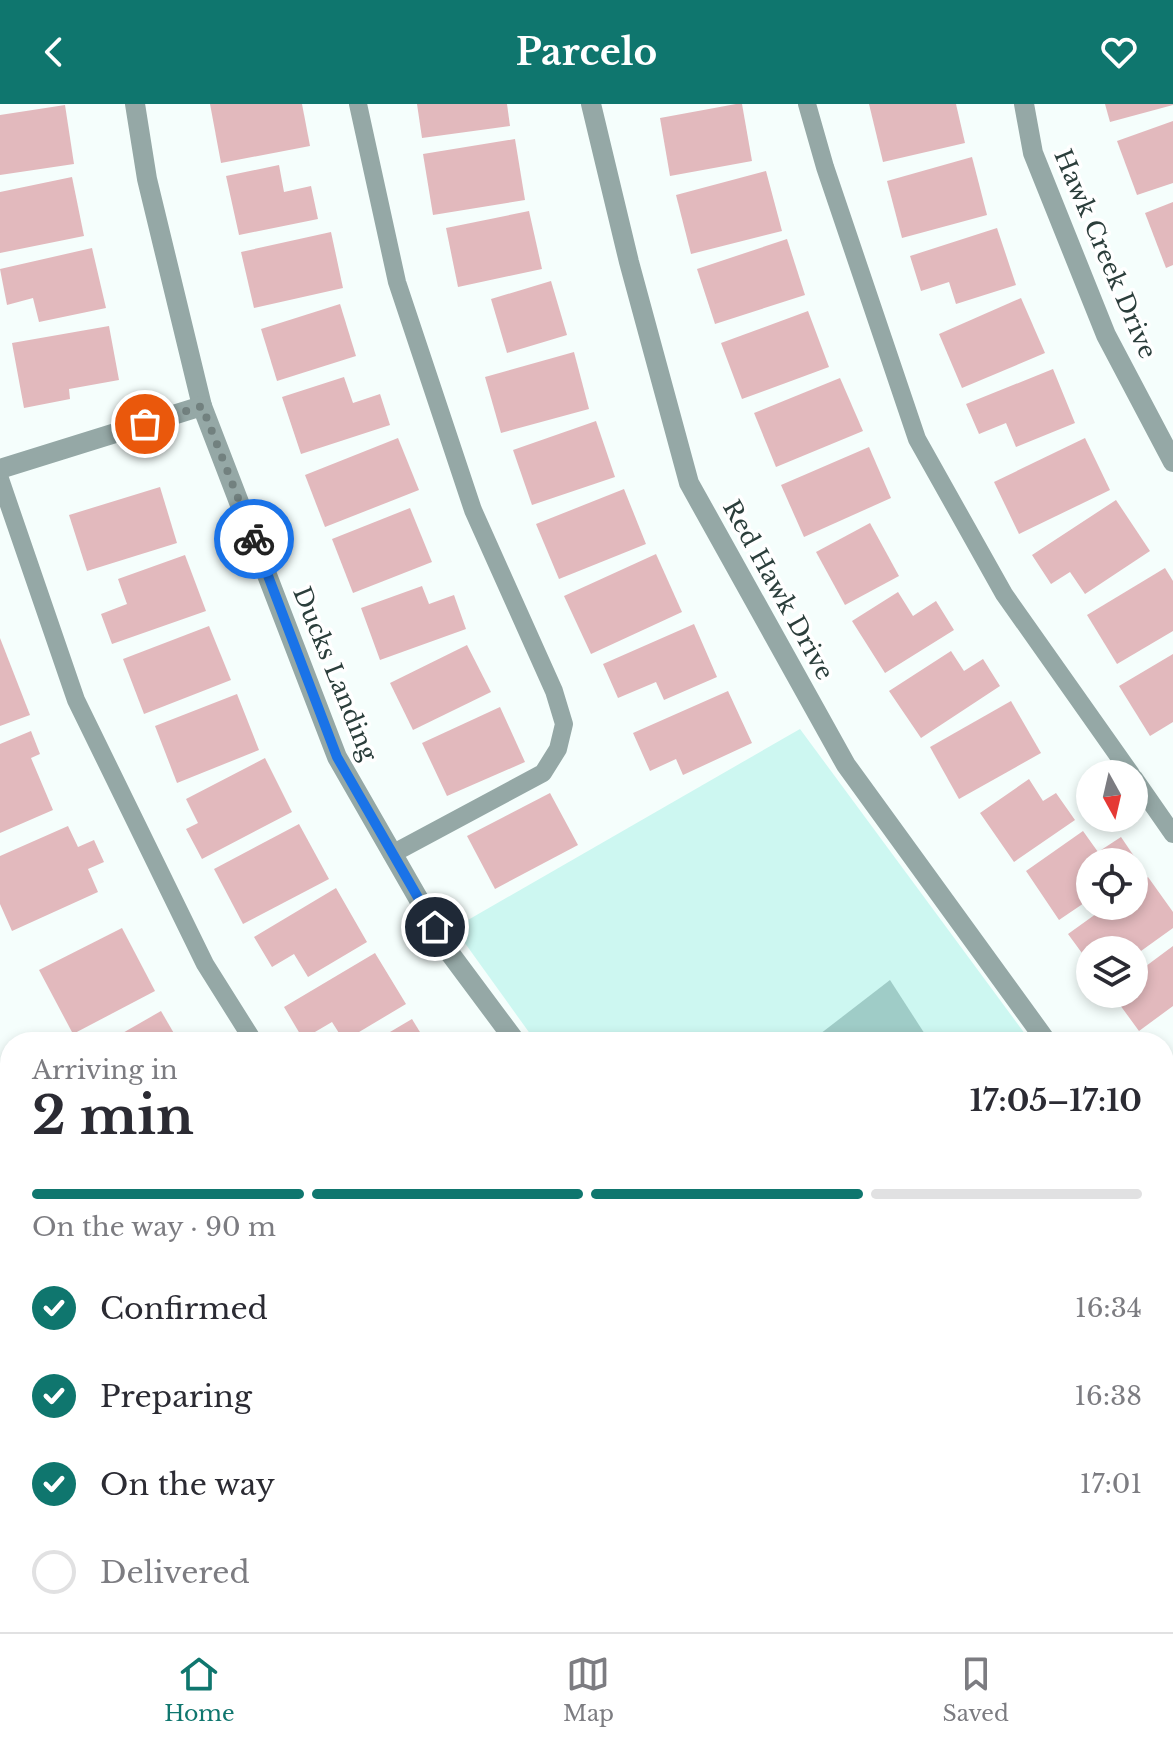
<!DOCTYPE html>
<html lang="en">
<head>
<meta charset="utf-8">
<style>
  :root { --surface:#fff; --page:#f7f7f7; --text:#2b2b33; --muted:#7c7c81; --line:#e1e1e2; --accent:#0f766e }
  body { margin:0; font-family:"Libre Baskerville",serif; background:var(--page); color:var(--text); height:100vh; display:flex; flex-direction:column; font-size:30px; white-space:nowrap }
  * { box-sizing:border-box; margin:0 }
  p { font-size:26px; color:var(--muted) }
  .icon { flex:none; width:44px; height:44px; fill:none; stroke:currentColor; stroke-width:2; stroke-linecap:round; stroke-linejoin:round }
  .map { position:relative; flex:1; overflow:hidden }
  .sheet { position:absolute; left:0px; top:928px; width:1174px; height:600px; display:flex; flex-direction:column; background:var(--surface); border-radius:32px 32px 0 0; box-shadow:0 4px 12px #0003 }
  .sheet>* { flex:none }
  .needle { width:52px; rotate:172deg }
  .controls { position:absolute; left:1076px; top:656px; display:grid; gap:16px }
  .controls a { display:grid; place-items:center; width:72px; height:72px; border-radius:50%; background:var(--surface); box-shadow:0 4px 12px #0003; font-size:40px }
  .pin { position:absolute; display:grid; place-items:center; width:68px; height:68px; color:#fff; margin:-34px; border:4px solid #fff; border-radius:50%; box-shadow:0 2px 8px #0007 }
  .courier { position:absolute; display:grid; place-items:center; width:80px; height:80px; margin:-40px; border:6px solid #1a73e8; border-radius:50%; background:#fff; color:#222; box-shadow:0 2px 10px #0007 }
  .overview em { font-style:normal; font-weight:800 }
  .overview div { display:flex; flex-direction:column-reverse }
  .overview { display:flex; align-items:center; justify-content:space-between; height:136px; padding:0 32px }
  h1 { font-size:52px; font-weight:800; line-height:60px }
  .bar { display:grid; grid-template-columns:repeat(4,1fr); gap:12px 8px; align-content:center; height:96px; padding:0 32px }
  .bar i { height:10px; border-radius:6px; background:var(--line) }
  .bar .current { background:var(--accent) }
  .bar p { grid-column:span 4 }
  ol { padding:0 32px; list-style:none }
  li { display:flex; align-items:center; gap:24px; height:88px }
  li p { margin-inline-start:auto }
  li .icon { padding:8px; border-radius:50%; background:var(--accent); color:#fff; stroke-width:4 }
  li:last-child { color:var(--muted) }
  li i { width:44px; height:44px; border:4px solid var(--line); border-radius:50% }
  header { display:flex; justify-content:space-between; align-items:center; height:104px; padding:0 32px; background:var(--accent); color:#fff; font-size:36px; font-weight:800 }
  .menu { display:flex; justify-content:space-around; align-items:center; height:112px; border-top:2px solid var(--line); background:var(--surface); font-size:22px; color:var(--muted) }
  .menu a { display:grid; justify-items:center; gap:4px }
  .menu .current { color:var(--accent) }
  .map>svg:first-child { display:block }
</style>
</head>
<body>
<header><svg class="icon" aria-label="back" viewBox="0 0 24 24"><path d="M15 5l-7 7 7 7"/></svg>Parcelo<svg class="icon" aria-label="heart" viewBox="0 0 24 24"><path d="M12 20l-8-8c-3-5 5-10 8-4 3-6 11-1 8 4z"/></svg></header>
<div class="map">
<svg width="1173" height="1528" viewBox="0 0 1173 1528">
  <rect width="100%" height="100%" fill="#f5fefc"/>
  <!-- green -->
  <path fill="#cdf7f1" d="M800,625L1031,938H536L454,824Z"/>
  <!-- water -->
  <path fill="#9fccc7" d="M890,876L930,938H821L820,930Z"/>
  <!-- building -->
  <g fill="#e2b9bd">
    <path d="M210,0H302L310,42L221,59Z"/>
    <path d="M417,0H507L510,22L422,34Z"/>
    <path d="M736,0H742L752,57L670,72L660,14Z"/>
    <path d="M869,0H956L965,39L883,58Z"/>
    <path d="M1105,0H1173V1L1110,18Z"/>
    <path d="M65,1L74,60L0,71V11Z"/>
    <path d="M1173,17V79L1137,91L1117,37Z"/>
    <path d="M515,35L525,96L433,111L423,50Z"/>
    <path d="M972,53L987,111L902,134L887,77Z"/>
    <path d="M279,61L284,88L311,82L318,115L239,131L226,72Z"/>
    <path d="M766,67L782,127L691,150L676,91Z"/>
    <path d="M72,73L84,132L0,149V88Z"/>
    <path d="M1173,98V161L1166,164L1145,109Z"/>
    <path d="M529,107L542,165L458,183L446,124Z"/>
    <path d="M997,124L1016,181L956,200L949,178L921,187L910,152Z"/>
    <path d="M331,128L343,184L254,204L241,148Z"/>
    <path d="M787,135L805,191L715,220L697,165Z"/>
    <path d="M92,144L106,204L39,218L33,194L7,201L0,165Z"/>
    <path d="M551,177L567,231L507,249L491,195Z"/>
    <path d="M1021,194L1045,249L962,284L939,230Z"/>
    <path d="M340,200L356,252L277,277L261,225Z"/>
    <path d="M808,207L829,263L742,295L721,239Z"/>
    <path d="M109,222L119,276L69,285L70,295L24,304L12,239Z"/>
    <path d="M574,248L589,305L501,329L485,273Z"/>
    <path d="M1053,265L1075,319L1016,343L1006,319L979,330L966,300Z"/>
    <path d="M344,273L353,299L380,290L390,321L301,350L282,293Z"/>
    <path d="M840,274L863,327L776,363L754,309Z"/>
    <path d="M596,317L615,373L532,401L513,346Z"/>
    <path d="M398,334L419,386L325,423L305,371Z"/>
    <path d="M1085,334L1110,386L1019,430L994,378Z"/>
    <path d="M869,343L891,394L804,433L781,381Z"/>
    <path d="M160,383L177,439L87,467L69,411Z"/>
    <path d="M624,385L646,440L559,475L536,420Z"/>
    <path d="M1116,396L1150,447L1085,490L1070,468L1051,480L1032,451Z"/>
    <path d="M410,404L432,458L353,489L332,435Z"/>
    <path d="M870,419L899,472L845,501L816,448Z"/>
    <path d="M656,450L682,508L591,550L564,492Z"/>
    <path d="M185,451L206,507L112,540L101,510L127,500L118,475Z"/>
    <path d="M1165,464L1173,477V527L1117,560L1087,511Z"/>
    <path d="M422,482L429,500L454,491L466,525L380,556L361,504Z"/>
    <path d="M898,488L913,512L936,497L954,526L885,569L852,517Z"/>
    <path d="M694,520L717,573L664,596L656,578L618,594L603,560Z"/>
    <path d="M209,522L231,576L144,610L123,555Z"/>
    <path d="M0,534L30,611L0,622Z"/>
    <path d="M467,541L491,588L413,626L390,579Z"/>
    <path d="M951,547L964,567L983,555L1000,582L921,634L889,587Z"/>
    <path d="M1173,550V618L1150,632L1119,582Z"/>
    <path d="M728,587L752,639L683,671L676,655L650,667L633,629Z"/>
    <path d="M237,590L259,646L177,679L155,622Z"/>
    <path d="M1011,597L1041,649L959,695L930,643Z"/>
    <path d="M500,603L525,658L447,692L422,639Z"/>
    <path d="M31,627L40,650L31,654L53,706L0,729V640Z"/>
    <path d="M265,654L292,708L202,755L186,725L198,719L186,695Z"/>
    <path d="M1029,675L1043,697L1056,689L1075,716L1014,758L980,709Z"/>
    <path d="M550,689L578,741L495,785L467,732Z"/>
    <path d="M299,720L329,775L243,820L214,765Z"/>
    <path d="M68,722L78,743L94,736L104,758L88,765L98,788L12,827L0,800V752Z"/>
    <path d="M1083,727L1098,748L1121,733L1140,761L1134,765V758H1090V795L1059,816L1026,767Z"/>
    <path d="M1148,773L1173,808V824L1134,852V846H1090V860L1068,830L1107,802H1134V783Z"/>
    <path d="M336,784L367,838L308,873L294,850L272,863L254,833Z"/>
    <path d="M122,824L155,887L73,930L39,866Z"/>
    <path d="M1173,842V902L1139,927L1112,890H1134V871Z"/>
    <path d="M375,849L406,900L344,937L332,918L303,935L284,903Z"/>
    <path d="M161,907L179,938H107Z"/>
    <path d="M412,915L426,938H373Z"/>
    <path d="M1173,1228V1299L1164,1304V1233Z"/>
    <path d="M10,1270V1358L0,1365V1277Z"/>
    <path d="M1173,1317V1385L1164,1390V1322Z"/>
    <path d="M10,1377V1421L0,1405V1383Z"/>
    <path d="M1173,1399V1423L1164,1404Z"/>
    <path d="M75,1518H131L116,1528H81Z"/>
    <path d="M168,1518H194L200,1528H152Z"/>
    <path d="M533,1518H560L566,1528H518Z"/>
    <path d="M753,1518H839L844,1528H733Z"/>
    <path d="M1007,1518H1096L1078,1528H1013Z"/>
  </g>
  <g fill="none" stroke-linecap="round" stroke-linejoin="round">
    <!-- service -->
    <g stroke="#95a8a6" stroke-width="18">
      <path d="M358,0L397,178L473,406L554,587L564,620L558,645L543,669L392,750"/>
      <path d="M807,0L825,63L917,335L1004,490L1131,670"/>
      <path d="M0,375L76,596L205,860L254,938"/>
      <path d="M1134,674L1173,730"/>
      <path d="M1164,1516L1171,1528"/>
      <path d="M657,1518L664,1528"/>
    </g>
    <!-- minor -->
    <g stroke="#95a8a6" stroke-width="20">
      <path d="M135,0L147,75L202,302L337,653L449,848L516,938"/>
      <path d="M591,0L629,158L689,379L846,661L1047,938"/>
      <path d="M1024,0L1033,49L1106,231L1173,358"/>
      <path d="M0,365L202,302"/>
      <path d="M1164,973L1173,967"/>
      <path d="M1164,1097L1173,1110"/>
      <path d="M922,1518L928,1528"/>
      <path d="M386,1528L400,1518"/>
    </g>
    <!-- tertiary -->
    <g stroke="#95a8a6" stroke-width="20">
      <path d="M0,1060L10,1079"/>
      <path d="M333,1518L341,1528"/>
    </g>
  </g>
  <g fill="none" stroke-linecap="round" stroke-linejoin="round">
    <!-- done -->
    <path stroke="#72817f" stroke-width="8" stroke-dasharray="0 14.4" d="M145,320L202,302L254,435"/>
    <!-- route -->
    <path stroke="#1a73e8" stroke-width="10" d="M254,435L337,653L435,823"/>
  </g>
  <g text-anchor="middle" stroke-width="7" stroke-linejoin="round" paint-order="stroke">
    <!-- street labels -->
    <g font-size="24" fill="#2b3e3b" stroke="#fff">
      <text transform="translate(1105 150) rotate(67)" y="8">Hawk Creek Drive</text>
      <text transform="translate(778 486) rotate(61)" y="8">Red Hawk Drive</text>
      <text transform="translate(335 570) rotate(68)" y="8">Ducks Landing</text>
    </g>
  </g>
</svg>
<div class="controls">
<a><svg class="needle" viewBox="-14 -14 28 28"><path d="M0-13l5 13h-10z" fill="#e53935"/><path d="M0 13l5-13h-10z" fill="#7c7c81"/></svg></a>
<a><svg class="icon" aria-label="locate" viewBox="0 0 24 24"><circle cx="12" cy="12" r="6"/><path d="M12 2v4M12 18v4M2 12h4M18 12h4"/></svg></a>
<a><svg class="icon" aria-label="layers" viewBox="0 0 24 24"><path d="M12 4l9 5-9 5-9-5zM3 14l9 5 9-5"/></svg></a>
</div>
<div class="pin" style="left:145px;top:320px;background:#ea580c"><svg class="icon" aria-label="bag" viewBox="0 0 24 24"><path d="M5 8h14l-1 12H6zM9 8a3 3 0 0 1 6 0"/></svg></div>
<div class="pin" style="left:435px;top:823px;background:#1f2937"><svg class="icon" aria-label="home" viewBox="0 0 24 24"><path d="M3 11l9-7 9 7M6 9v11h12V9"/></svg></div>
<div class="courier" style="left:254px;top:435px"><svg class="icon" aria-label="bike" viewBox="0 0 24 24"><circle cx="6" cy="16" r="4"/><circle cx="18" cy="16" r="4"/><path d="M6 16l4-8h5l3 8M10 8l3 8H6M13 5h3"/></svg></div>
<section class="sheet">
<div class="overview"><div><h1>2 min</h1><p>Arriving in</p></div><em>17:05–17:10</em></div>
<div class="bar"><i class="current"></i><i class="current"></i><i class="current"></i><i></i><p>On the way · 90 m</p></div>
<ol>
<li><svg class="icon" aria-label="check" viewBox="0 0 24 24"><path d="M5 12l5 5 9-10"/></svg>Confirmed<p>16:34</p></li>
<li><svg class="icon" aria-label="check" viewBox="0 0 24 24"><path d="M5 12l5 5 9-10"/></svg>Preparing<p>16:38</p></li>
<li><svg class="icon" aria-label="check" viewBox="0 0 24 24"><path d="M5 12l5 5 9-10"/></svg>On the way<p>17:01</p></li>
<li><i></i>Delivered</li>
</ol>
</section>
</div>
<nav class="menu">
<a class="current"><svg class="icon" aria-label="home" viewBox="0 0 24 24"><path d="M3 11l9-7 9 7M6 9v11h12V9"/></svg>Home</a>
<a><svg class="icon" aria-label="map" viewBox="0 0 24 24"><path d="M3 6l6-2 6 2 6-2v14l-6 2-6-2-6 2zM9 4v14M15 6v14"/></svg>Map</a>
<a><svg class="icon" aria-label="saved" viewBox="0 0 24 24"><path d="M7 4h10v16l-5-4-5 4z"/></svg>Saved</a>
</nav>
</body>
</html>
